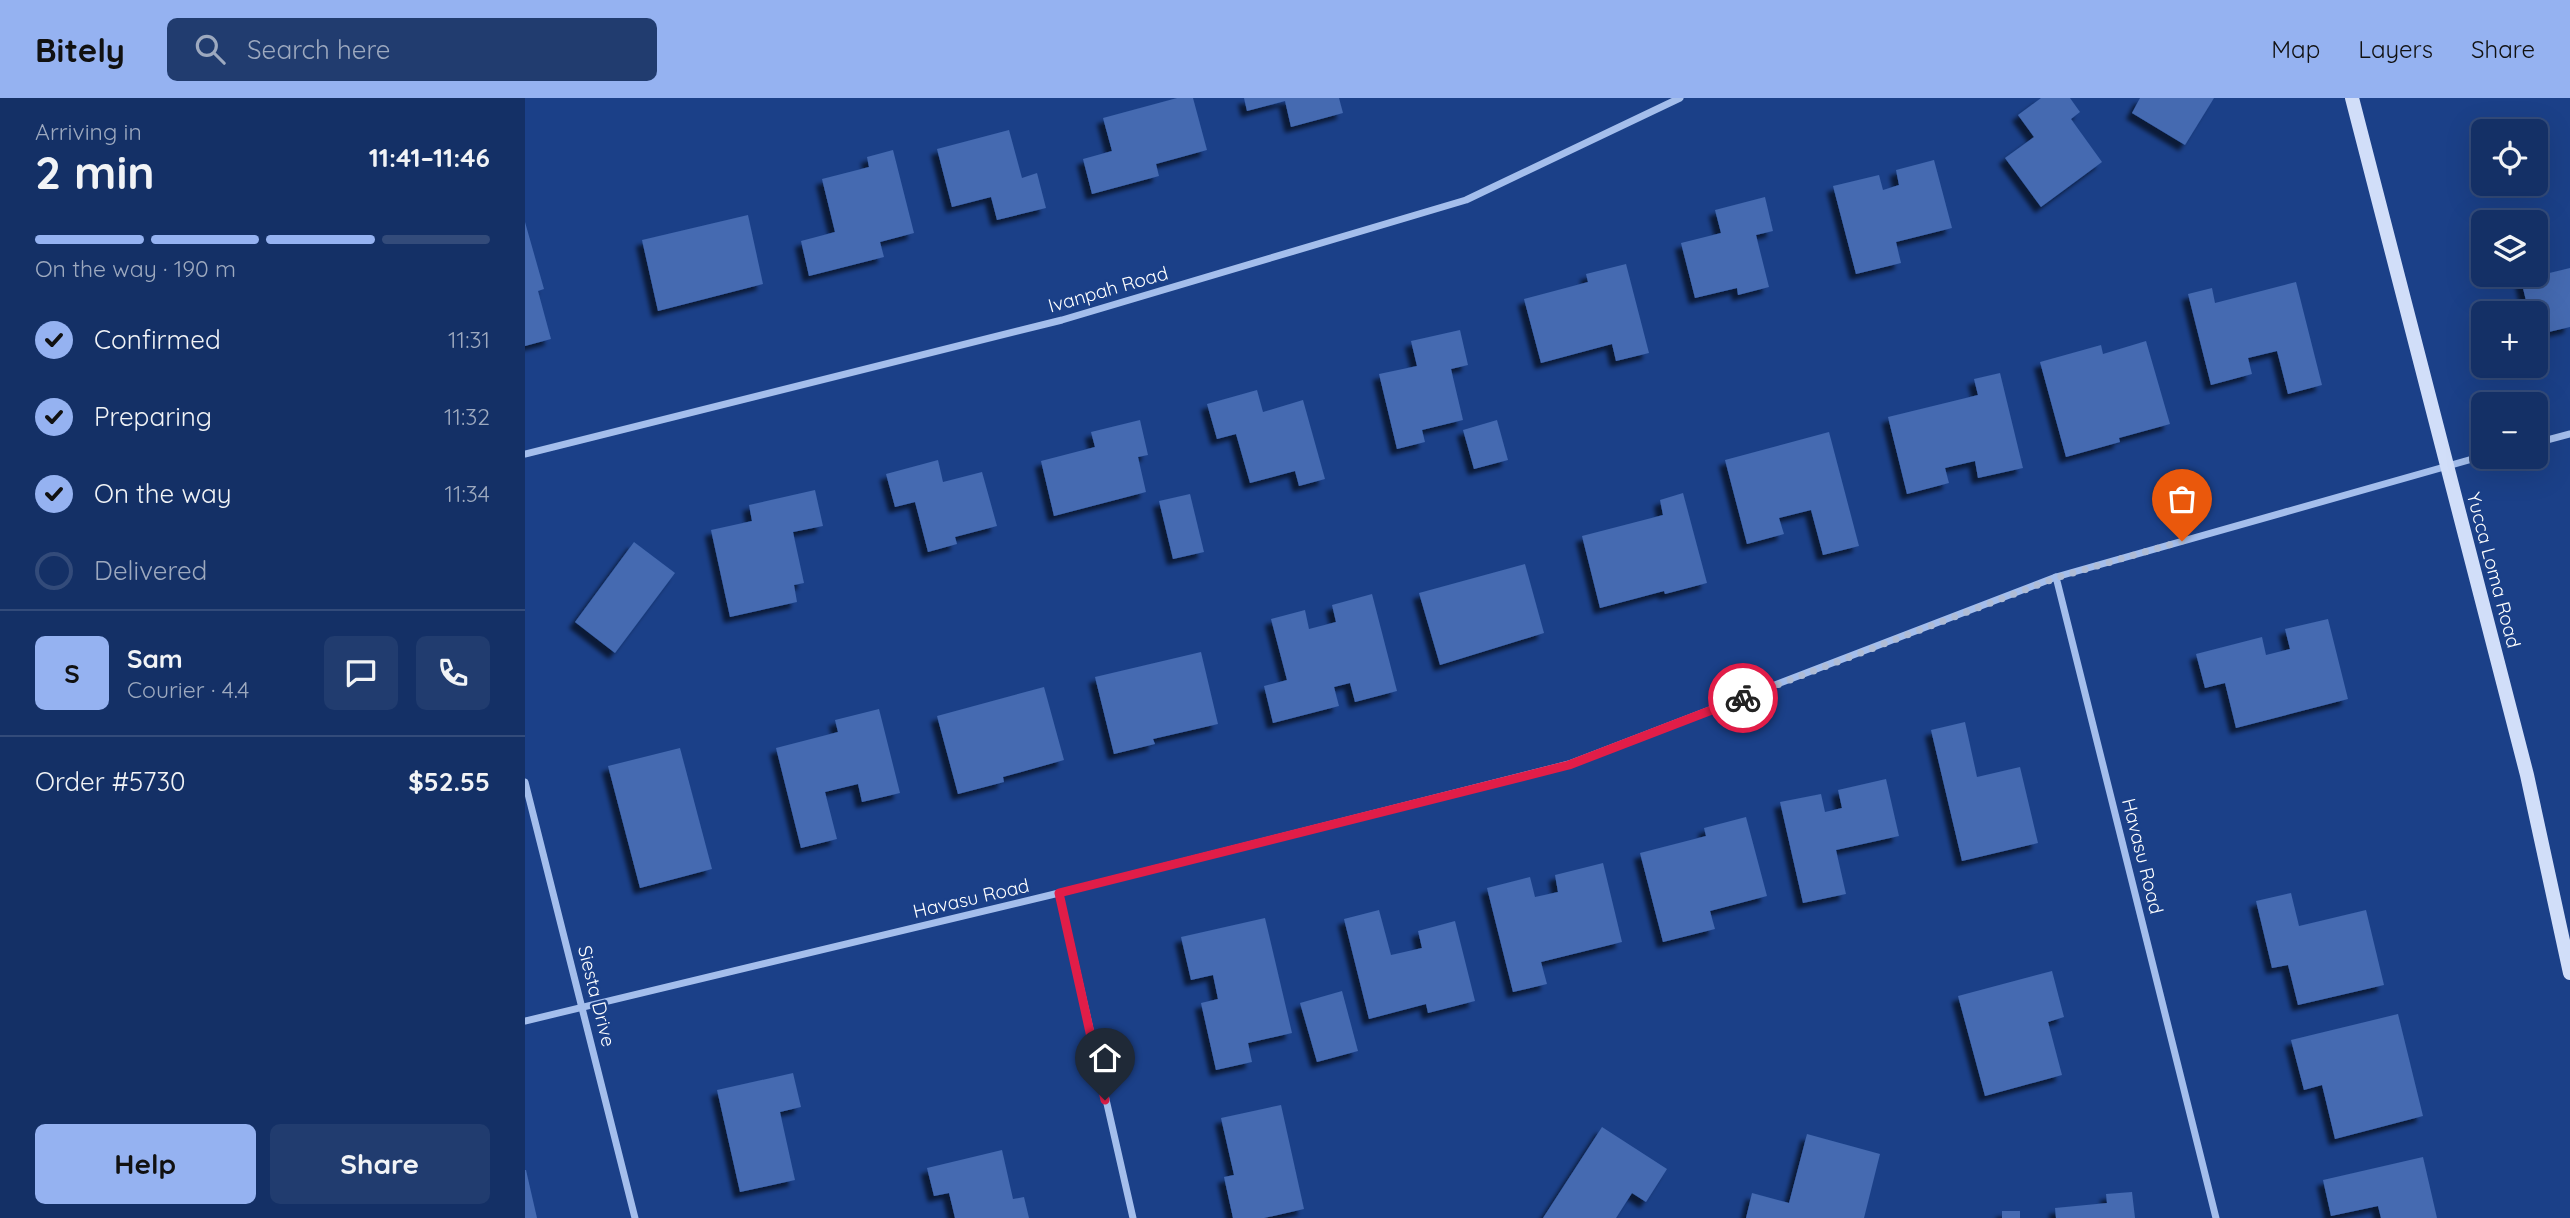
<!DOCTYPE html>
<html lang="en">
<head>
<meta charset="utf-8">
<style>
  :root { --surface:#143066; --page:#213c6f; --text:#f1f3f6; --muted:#9da9bf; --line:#334b7a; --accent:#95b2f1 }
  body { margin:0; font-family:Quicksand,sans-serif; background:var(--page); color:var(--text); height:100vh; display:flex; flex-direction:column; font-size:26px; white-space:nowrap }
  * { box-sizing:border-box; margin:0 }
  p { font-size:23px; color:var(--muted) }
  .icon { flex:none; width:38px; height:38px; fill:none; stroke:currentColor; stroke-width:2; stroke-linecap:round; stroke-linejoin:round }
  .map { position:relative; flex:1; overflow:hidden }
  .details { display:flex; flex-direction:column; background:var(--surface); width:525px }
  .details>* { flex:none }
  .buttons { position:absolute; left:1946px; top:21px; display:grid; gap:14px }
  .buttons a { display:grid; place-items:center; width:77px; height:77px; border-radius:10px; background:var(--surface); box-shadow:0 7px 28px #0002,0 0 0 2px var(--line); font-size:35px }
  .pin { position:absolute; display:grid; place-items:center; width:60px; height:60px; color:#fff; margin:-72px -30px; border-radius:50% 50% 50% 0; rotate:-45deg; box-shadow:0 0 7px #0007 }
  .pin .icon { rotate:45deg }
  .courier { position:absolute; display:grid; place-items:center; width:70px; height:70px; margin:-35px; border:5px solid #e11d48; border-radius:50%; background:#fff; color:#222; box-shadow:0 2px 9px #0007 }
  .overview em { font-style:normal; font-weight:800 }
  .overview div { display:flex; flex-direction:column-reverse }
  .overview { display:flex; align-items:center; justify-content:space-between; height:119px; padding:0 35px }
  h1 { font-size:46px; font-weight:800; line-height:52px }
  .bar { display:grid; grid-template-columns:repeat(4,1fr); gap:10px 7px; align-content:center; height:84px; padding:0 35px }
  .bar i { height:9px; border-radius:5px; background:var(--line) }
  .bar .on { background:var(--accent) }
  .bar p { grid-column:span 4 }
  .line { display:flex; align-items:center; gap:18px; padding:0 35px; border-top:2px solid var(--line) }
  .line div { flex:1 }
  .round { display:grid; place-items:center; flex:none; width:74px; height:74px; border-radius:10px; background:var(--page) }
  ol { padding:0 35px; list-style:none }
  li { display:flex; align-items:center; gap:21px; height:77px }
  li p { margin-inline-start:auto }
  li .icon { padding:7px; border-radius:50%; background:var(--accent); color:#111; stroke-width:4 }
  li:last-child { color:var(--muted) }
  li i { width:38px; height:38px; border:4px solid var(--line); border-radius:50% }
  .button { display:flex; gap:14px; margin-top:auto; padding:14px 35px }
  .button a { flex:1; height:80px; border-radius:10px; background:var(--accent); color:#111; font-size:28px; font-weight:800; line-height:80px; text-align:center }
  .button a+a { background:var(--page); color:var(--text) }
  header { display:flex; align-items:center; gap:42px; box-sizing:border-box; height:98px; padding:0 35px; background:var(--accent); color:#111 }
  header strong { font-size:33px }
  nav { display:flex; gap:38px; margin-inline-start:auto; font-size:24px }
  .search { width:490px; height:63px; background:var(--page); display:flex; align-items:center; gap:18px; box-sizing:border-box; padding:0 24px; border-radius:10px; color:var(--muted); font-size:26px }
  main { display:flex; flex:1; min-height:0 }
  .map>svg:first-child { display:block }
</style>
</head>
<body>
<header>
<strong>Bitely</strong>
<div class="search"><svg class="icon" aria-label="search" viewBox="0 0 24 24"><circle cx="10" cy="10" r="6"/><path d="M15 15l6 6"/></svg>Search here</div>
<nav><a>Map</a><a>Layers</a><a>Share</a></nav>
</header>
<main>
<section class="details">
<div class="overview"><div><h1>2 min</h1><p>Arriving in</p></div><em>11:41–11:46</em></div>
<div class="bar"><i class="on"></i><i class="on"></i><i class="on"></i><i></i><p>On the way · 190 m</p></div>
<ol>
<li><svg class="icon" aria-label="check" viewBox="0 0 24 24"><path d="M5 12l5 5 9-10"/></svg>Confirmed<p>11:31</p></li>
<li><svg class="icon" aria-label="check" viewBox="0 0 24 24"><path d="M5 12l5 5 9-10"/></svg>Preparing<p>11:32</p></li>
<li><svg class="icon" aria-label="check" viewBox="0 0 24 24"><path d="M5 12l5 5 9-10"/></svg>On the way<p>11:34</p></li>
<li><i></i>Delivered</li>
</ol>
<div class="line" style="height:126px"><b class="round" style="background:var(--accent);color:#111">S</b><div><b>Sam</b><p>Courier · 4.4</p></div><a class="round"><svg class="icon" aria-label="chat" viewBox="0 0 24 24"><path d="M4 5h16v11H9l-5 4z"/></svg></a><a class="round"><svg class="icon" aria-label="phone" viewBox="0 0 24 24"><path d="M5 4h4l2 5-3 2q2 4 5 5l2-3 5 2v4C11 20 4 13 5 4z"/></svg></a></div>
<div class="line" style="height:91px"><div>Order #5730</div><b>$52.55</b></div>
<div class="button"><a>Help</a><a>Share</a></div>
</section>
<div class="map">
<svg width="2045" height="1120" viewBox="0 0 2045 1120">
  <defs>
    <filter id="shadow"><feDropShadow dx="-6" dy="6" stdDeviation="2" flood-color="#0009"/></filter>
  </defs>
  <rect width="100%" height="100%" fill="#1b4088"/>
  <!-- building -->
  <g fill="#446ab1" filter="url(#shadow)">
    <path d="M652,0H668L682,52L631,66L634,78L567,96L558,61L587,53L578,20Z"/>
    <path d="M719,0H814L818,15L766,29L760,3L722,13Z"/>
    <path d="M1516,0H1545L1555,14L1546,21L1577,64L1516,109L1480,60L1509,39L1493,17Z"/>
    <path d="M1615,0H1689L1660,47L1607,15Z"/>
    <path d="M484,32L497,80L512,75L521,110L472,122L466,99L427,109L412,51Z"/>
    <path d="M368,52L389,135L355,144L359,159L284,178L276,143L310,134L297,81L344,69L342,59Z"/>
    <path d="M1409,62L1427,130L1371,144L1376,165L1331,176L1308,88L1354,77L1358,92L1374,87L1371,72Z"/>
    <path d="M1240,99L1248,133L1231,137L1244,189L1213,197L1212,190L1170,200L1156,145L1196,135L1190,112Z"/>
    <path d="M223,117L238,186L133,213L117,142Z"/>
    <path d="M0,124L19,191L13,193L26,241L0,248Z"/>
    <path d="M1101,166L1124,255L1091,263L1087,246L1016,265L999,201L1063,184L1061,176Z"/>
    <path d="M2045,170V229L2011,237V215H2004L1996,182Z"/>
    <path d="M1771,184L1797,287L1763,296L1752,253L1723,260L1727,276L1686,287L1663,196L1687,190L1690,205Z"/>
    <path d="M935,232L943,267L926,271L938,322L897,332L900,344L872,351L854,276L892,268L886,243Z"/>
    <path d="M1621,243L1645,326L1594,340L1595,344L1541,359L1515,264L1576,247L1578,256Z"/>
    <path d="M1475,275L1498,370L1453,380L1450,363L1420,370L1424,385L1382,396L1363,319L1453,297L1449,281Z"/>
    <path d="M732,292L738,314L778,302L800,381L774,388L770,373L725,385L711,336L692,341L682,306Z"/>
    <path d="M615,322L623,357L613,359L621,394L529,418L516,363L570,349L566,334Z"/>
    <path d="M972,322L983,362L949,371L938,332Z"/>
    <path d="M1304,334L1334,448L1298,457L1286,412L1254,420L1259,436L1222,446L1200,362Z"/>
    <path d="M413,362L418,384L457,374L472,428L430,439L432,446L403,454L390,404L370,409L361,376Z"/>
    <path d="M290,392L298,428L268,434L279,485L269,487L272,504L205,519L186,432L227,423L224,407Z"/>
    <path d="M1158,395L1182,485L1140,496L1139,493L1075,510L1057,438L1138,417L1135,402Z"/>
    <path d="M665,396L679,454L648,461L634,403Z"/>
    <path d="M109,444L150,475L90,555L50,524Z"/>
    <path d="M1000,466L1019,535L915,567L894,495Z"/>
    <path d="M847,496L872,593L830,604L825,585L809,589L814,608L748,625L739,588L762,582L746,521L780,512L784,531L811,524L807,507Z"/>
    <path d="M1803,521L1823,601L1711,630L1700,585L1680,590L1671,556L1737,539L1741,557L1765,551L1760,531Z"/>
    <path d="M676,554L693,626L628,641L630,646L589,656L570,579Z"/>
    <path d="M519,589L539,662L478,679L479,684L433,696L412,618Z"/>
    <path d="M354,611L375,695L337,704L333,686L300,694L312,741L276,750L251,650L313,634L310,622Z"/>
    <path d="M1440,624L1452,679L1495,669L1513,745L1437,763L1406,632Z"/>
    <path d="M155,650L187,771L115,790L83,668Z"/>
    <path d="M1361,681L1374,738L1311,752L1321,796L1278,805L1255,704L1296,696L1300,714L1317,710L1313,692Z"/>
    <path d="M1221,719L1242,798L1185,813L1190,831L1138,844L1115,755L1181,738L1179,730Z"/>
    <path d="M1078,765L1097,844L1016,864L1022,886L988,894L962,790L1005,779L1010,799L1033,794L1030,777Z"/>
    <path d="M1766,795L1774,828L1841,812L1859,887L1773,907L1763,867L1747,870L1731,803Z"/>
    <path d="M854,812L866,857L897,850L893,833L930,823L950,903L903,915L901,906L844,921L819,821Z"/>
    <path d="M740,820L767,935L723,945L727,964L691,972L676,905L693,901L688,877L666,882L656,839Z"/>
    <path d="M1527,873L1539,919L1523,924L1537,977L1460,998L1433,898Z"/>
    <path d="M817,893L833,953L792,964L775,905Z"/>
    <path d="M1873,916L1898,1018L1810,1041L1797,987L1779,992L1766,942Z"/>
    <path d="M268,975L276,1009L255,1014L270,1082L215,1094L192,992Z"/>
    <path d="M756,1007L779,1111L739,1120H708L699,1079L709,1077L696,1020Z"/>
    <path d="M1077,1029L1142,1071L1121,1104L1107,1095L1091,1120H1018Z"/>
    <path d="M1282,1036L1355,1056L1339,1120H1221L1227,1095L1264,1105Z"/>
    <path d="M477,1052L488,1101L499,1099L504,1120H430L424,1095L409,1098L402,1070Z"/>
    <path d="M1898,1059L1912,1120H1856L1853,1108L1806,1118L1798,1082Z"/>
    <path d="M0,1072H1L12,1120H0Z"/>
    <path d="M1607,1094L1610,1120H1531L1530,1110L1582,1105L1581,1096Z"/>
    <rect x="1477" y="1113" width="18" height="7"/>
  </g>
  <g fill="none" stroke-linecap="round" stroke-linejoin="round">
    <!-- minor -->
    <g stroke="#a4beec" stroke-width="7">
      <path d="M2011,345L2045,336"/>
      <path d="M0,356L537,222L941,102L1155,0"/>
      <path d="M1531,479L1691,1120"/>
      <path d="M0,684L110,1120"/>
      <path d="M534,795L608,1120"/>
      <path d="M0,923L534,795L1044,666L1531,479L1958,358"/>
    </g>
    <!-- secondary -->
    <path stroke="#d1def9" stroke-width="14" d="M1827,0L2002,677L2045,875"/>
  </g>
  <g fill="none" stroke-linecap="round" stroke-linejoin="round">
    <!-- done -->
    <path stroke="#afbcd5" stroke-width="7" stroke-dasharray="0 12.6" d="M1218,600L1531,480L1657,443"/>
    <!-- route -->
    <path stroke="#e11d48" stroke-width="9" d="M580,1002L534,795L1044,667L1218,600"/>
  </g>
  <g text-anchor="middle" stroke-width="5" stroke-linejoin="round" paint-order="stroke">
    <!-- street labels -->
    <g font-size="19" fill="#fff" stroke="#1b4088">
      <text transform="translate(583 191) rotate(-16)" y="7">Ivanpah Road</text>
      <text transform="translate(1969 472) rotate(75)" y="7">Yucca Loma Road</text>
      <text transform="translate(1618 758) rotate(76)" y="7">Havasu Road</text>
      <text transform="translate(446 800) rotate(-13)" y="7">Havasu Road</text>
      <text transform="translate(72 898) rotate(76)" y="7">Siesta Drive</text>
    </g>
  </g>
</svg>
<div class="buttons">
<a><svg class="icon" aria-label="locate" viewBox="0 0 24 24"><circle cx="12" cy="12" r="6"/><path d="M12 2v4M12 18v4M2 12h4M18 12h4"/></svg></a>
<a><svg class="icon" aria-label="layers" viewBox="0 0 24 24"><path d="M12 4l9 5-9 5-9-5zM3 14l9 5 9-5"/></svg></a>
<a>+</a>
<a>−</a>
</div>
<div class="pin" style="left:1657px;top:443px;background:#ea580c"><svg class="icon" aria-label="bag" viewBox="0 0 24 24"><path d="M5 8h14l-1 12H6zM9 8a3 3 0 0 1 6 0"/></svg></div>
<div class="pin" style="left:580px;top:1002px;background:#1f2937"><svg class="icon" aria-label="home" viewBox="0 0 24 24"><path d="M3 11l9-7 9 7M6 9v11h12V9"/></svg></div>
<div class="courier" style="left:1218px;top:600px"><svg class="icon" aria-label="bike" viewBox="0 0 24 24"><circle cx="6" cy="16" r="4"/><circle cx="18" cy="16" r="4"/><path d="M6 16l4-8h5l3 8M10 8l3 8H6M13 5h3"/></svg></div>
</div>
</main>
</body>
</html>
